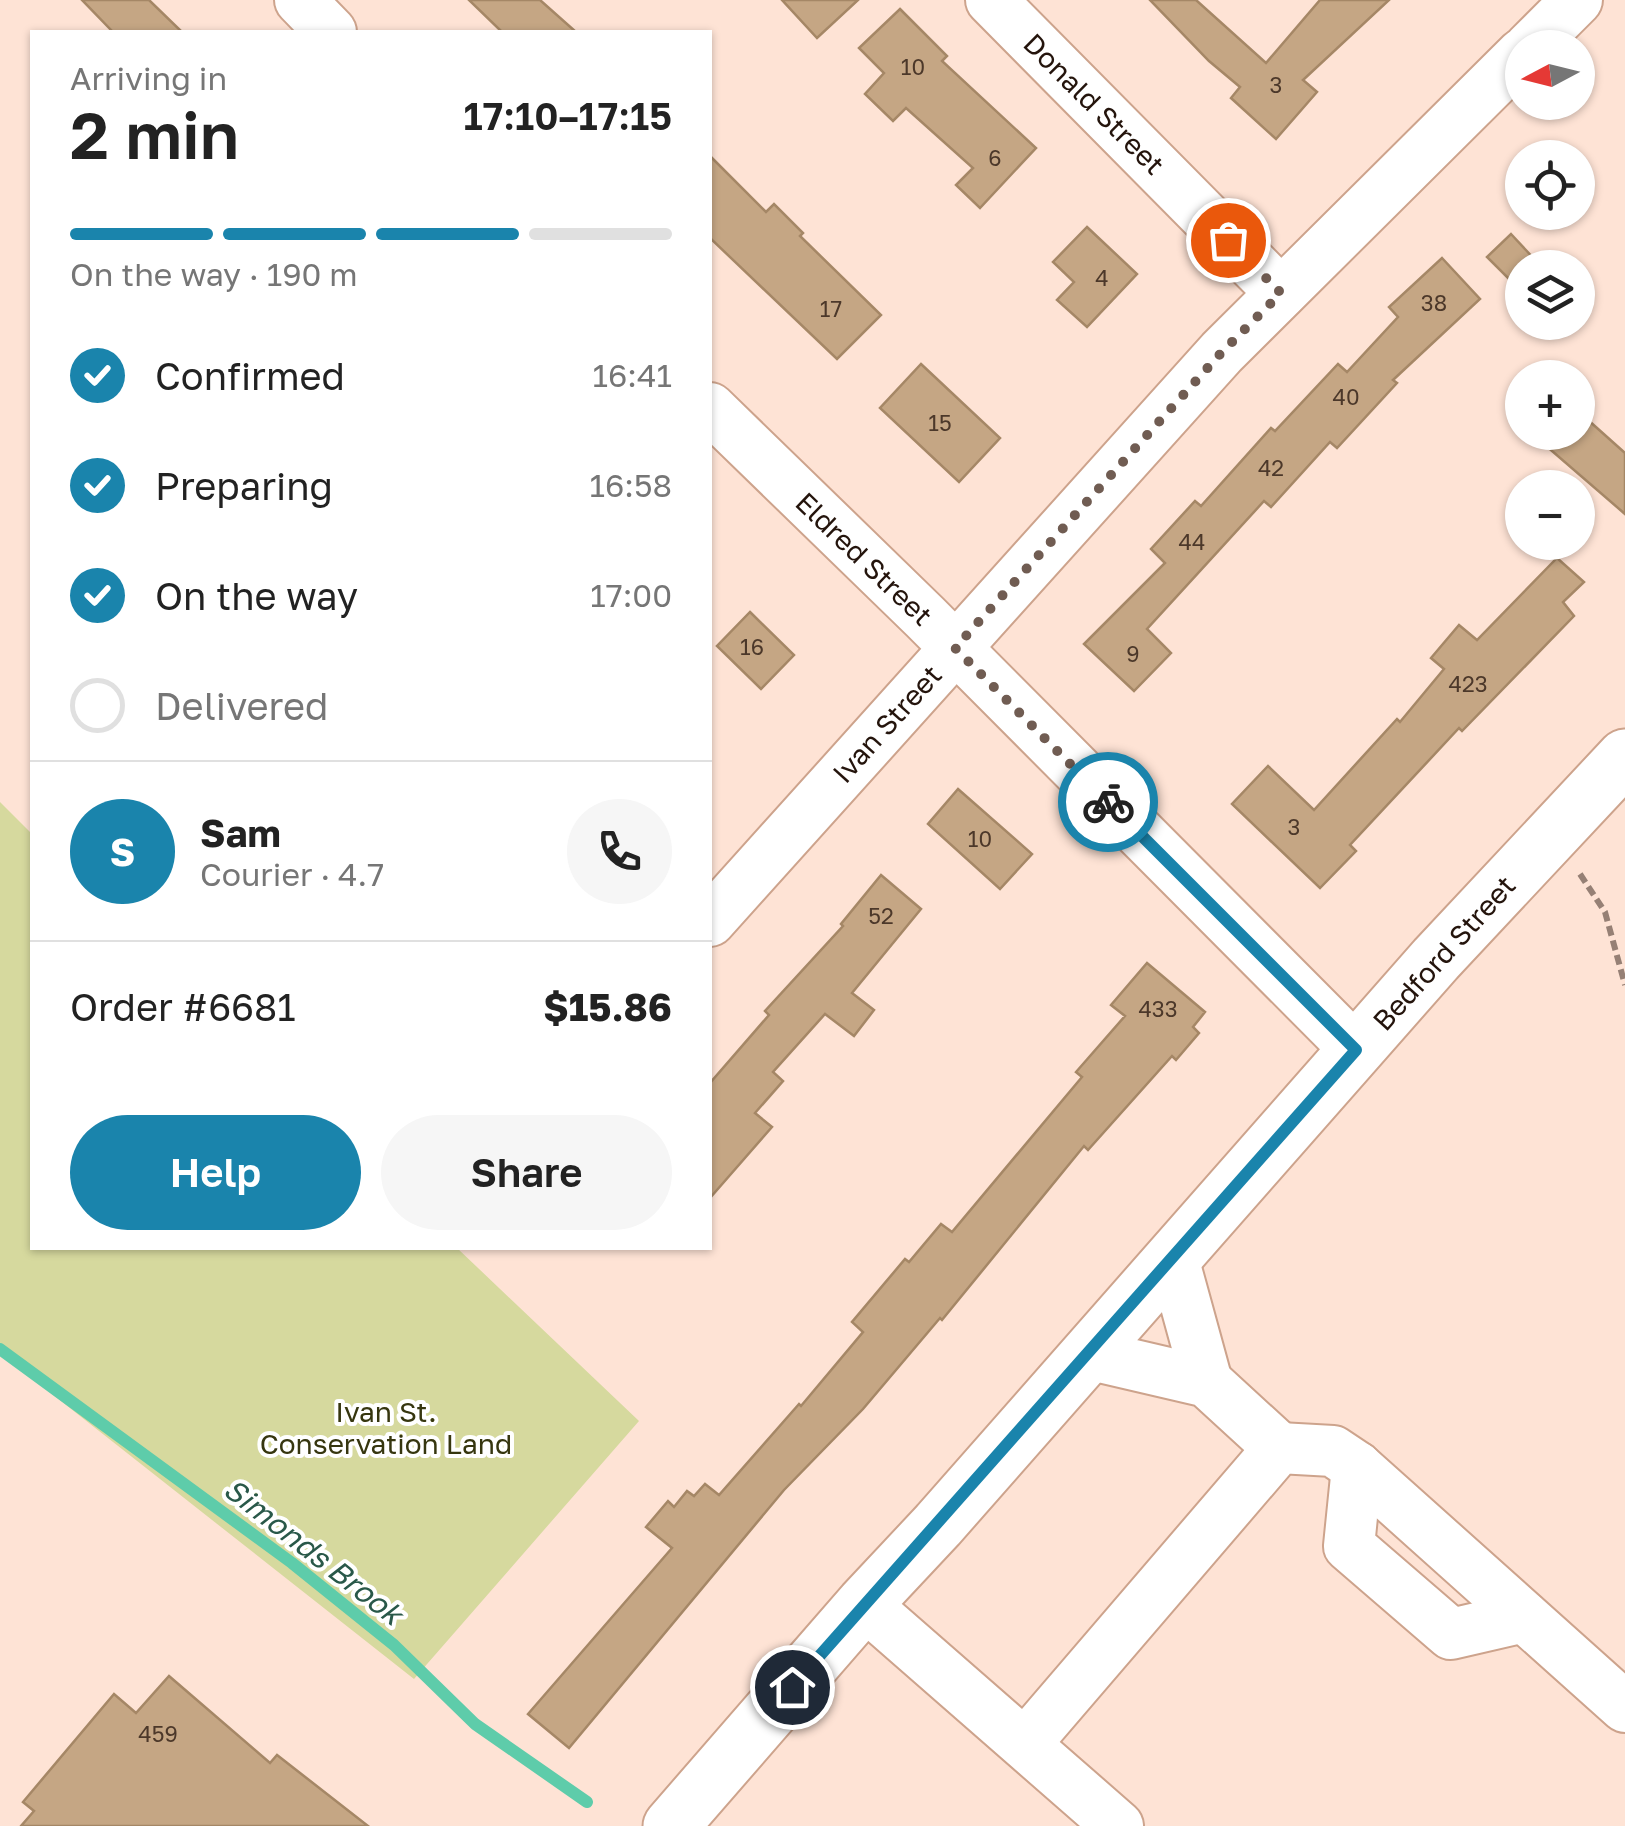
<!DOCTYPE html>
<html lang="en">
<head>
<meta charset="utf-8">
<style>
  :root { --surface:#fff; --page:#f6f6f6; --text:#222; --muted:#767676; --line:#e0e0e0; --accent:#1a84ac }
  body { margin:0; font-family:"Golos Text",sans-serif; background:var(--page); color:var(--text); height:100vh; display:flex; flex-direction:column; font-size:38px; white-space:nowrap }
  * { box-sizing:border-box; margin:0 }
  p { font-size:32px; color:var(--muted) }
  .icon { flex:none; width:55px; height:55px; fill:none; stroke:currentColor; stroke-width:2; stroke-linecap:round; stroke-linejoin:round }
  .map { position:relative; flex:1; overflow:hidden }
  .drawer { position:absolute; left:30px; top:30px; width:682px; height:1220px; display:flex; flex-direction:column; background:var(--surface); border-radius:0px; box-shadow:0 2px 8px #0004 }
  .drawer>* { flex:none }
  .needle { width:65px; rotate:263deg }
  .tools { position:absolute; left:1505px; top:30px; display:grid; gap:20px }
  .tools a { display:grid; place-items:center; width:90px; height:90px; border-radius:50%; background:var(--surface); box-shadow:0 2px 8px #0004; font-size:50px }
  .pin { position:absolute; display:grid; place-items:center; width:85px; height:85px; color:#fff; margin:-42px; border:5px solid #fff; border-radius:50%; box-shadow:0 2px 10px #0007 }
  .courier { position:absolute; display:grid; place-items:center; width:100px; height:100px; margin:-50px; border:8px solid #1a84ac; border-radius:50%; background:#fff; color:#222; box-shadow:0 2px 12px #0007 }
  .overview em { font-style:normal; font-weight:600 }
  .overview div { display:flex; flex-direction:column-reverse }
  .overview { display:flex; align-items:center; justify-content:space-between; height:170px; padding:0 40px }
  h1 { font-size:65px; font-weight:600; line-height:75px }
  .bar { display:grid; grid-template-columns:repeat(4,1fr); gap:15px 10px; align-content:center; height:120px; padding:0 40px }
  .bar i { height:12px; border-radius:8px; background:var(--line) }
  .bar .on { background:var(--accent) }
  .bar p { grid-column:span 4 }
  .line { display:flex; align-items:center; gap:25px; padding:0 40px; border-top:2px solid var(--line) }
  .line div { flex:1 }
  .round { display:grid; place-items:center; flex:none; width:105px; height:105px; border-radius:52px; background:var(--page) }
  ol { padding:0 40px; list-style:none }
  li { display:flex; align-items:center; gap:30px; height:110px }
  li p { margin-inline-start:auto }
  li .icon { padding:10px; border-radius:50%; background:var(--accent); color:#fff; stroke-width:4 }
  li:last-child { color:var(--muted) }
  li i { width:55px; height:55px; border:5px solid var(--line); border-radius:50% }
  .action { display:flex; gap:20px; margin-top:auto; padding:20px 40px }
  .action a { flex:1; height:115px; border-radius:60px; background:var(--accent); color:#fff; font-size:40px; font-weight:600; line-height:115px; text-align:center }
  .action a+a { background:var(--page); color:var(--text) }
  .map>svg:first-child { display:block }
</style>
</head>
<body>
<div class="map">
<svg width="1625" height="1826" viewBox="0 0 1625 1826">
  <rect width="100%" height="100%" fill="#fee3d5"/>
  <!-- green -->
  <path fill="#d6d99e" d="M0,802L32,834V1248H457L639,1421L414,1679L0,1353Z"/>
  <g fill="none" stroke-linecap="round" stroke-linejoin="round">
    <!-- stream -->
    <path stroke="#5eccaa" stroke-width="12" d="M0,1349L292,1563L394,1645L475,1724L587,1802"/>
  </g>
  <!-- building -->
  <g fill="#c5a684" stroke="#a58766" stroke-width="2.5">
    <path d="M82,0H149L182,32H113Z"/>
    <path d="M469,0H540L576,32H502Z"/>
    <path d="M782,0H858L817,38Z"/>
    <path d="M1150,0H1196L1266,63L1320,0H1389L1303,80L1317,92L1276,139L1231,98L1240,87L1209,61Z"/>
    <path d="M900,9L947,56L942,61L1036,148L980,208L956,185L973,168L906,108L893,121L865,94L884,73L859,48Z"/>
    <path d="M710,156L766,212L774,204L803,233L800,236L881,315L837,359L710,238Z"/>
    <path d="M1087,227L1137,274L1087,327L1057,300L1074,282L1053,262Z"/>
    <path d="M1511,234L1537,262L1531,268H1522V276L1514,284L1487,257Z"/>
    <path d="M1442,258L1480,299L1393,380L1397,383L1337,448L1330,442L1271,507L1264,501L1147,629L1171,653L1134,691L1084,644L1165,563L1151,549L1195,501L1201,506L1271,428L1275,431L1338,364L1347,372L1398,317L1389,307Z"/>
    <path d="M921,364L1000,438L959,482L880,408Z"/>
    <path d="M1578,411L1625,453V514L1530,432H1578Z"/>
    <path d="M1557,558L1584,582L1563,602L1574,616L1462,731L1459,728L1350,845L1356,851L1320,888L1232,804L1268,766L1314,810L1397,719L1400,722L1444,669L1431,658L1459,625L1477,640Z"/>
    <path d="M750,612L794,655L761,689L717,646Z"/>
    <path d="M958,789L1032,854L1000,889L928,824Z"/>
    <path d="M881,875L921,909L852,993L874,1010L854,1036L825,1014L773,1072L783,1081L755,1113L772,1127L710,1198V1083L769,1015L765,1011L843,926L841,924Z"/>
    <path d="M1147,963L1205,1012L1193,1027L1199,1033L1176,1060L1172,1056L1088,1150L1084,1146L942,1320L940,1318L863,1409L784,1490L569,1748L528,1714L672,1548L646,1527L668,1501L674,1507L687,1491L694,1496L705,1484L719,1495L799,1404L801,1406L863,1332L852,1322L905,1259L909,1262L941,1224L952,1232L1082,1077L1076,1072L1125,1016L1111,1005Z"/>
    <path d="M169,1676L270,1763L277,1755L368,1826H21L34,1811L23,1802L114,1694L136,1713Z"/>
  </g>
  <g fill="none" stroke-linecap="round" stroke-linejoin="round">
    <!-- minor casing -->
    <g stroke="#cda38c" stroke-width="54">
      <g id="minor">
        <path d="M300,0L331,32"/>
        <path d="M991,0L1281,293"/>
        <path d="M1529,48L1577,0"/>
        <path d="M710,408L925,617L1356,1050"/>
        <path d="M710,921L1222,352L1522,54"/>
        <path d="M1173,1258L1207,1382"/>
        <path d="M1087,1354L1207,1382L1279,1448"/>
        <path d="M1357,1467L1349,1546L1451,1634L1524,1617"/>
        <path d="M864,1604L1118,1826"/>
        <path d="M1025,1744L1279,1448L1333,1451L1357,1467L1625,1707"/>
      </g>
    </g>
    <!-- major casing -->
    <g stroke="#cda38c" stroke-width="59">
      <path id="major" d="M671,1826L864,1604L938,1525L1436,959L1625,757"/>
    </g>
    <!-- path -->
    <path stroke="#968075" stroke-width="6" stroke-dasharray="10 5" stroke-linecap="butt" d="M1580,874L1605,912L1625,985"/>
    <!-- minor -->
    <use href="#minor" stroke="#fff" stroke-width="50"/>
    <!-- major -->
    <use href="#major" stroke="#fff" stroke-width="55"/>
  </g>
  <g fill="none" stroke-linecap="round" stroke-linejoin="round">
    <!-- done -->
    <path stroke="#705c52" stroke-width="10" stroke-dasharray="0 18" d="M1108,802L955,648L1222,352L1281,293L1228,240"/>
    <!-- route -->
    <path stroke="#1a84ac" stroke-width="12" d="M792,1687L1356,1050L1108,802"/>
  </g>
  <g text-anchor="middle" stroke-width="8" stroke-linejoin="round" paint-order="stroke">
    <!-- number labels -->
    <g font-size="22" fill="#4c382a">
      <text x="913" y="75">10</text>
      <text x="1276" y="93">3</text>
      <text x="995" y="166">6</text>
      <text x="1102" y="286">4</text>
      <text x="1434" y="311">38</text>
      <text x="831" y="317">17</text>
      <text x="1346" y="405">40</text>
      <text x="940" y="431">15</text>
      <text x="1271" y="476">42</text>
      <text x="1192" y="550">44</text>
      <text x="752" y="655">16</text>
      <text x="1133" y="662">9</text>
      <text x="1468" y="692">423</text>
      <text x="1294" y="835">3</text>
      <text x="980" y="847">10</text>
      <text x="881" y="924">52</text>
      <text x="1158" y="1017">433</text>
      <text x="158" y="1742">459</text>
    </g>
    <!-- street labels -->
    <g font-size="28" fill="#24140c" stroke="#fff">
      <text transform="translate(1094 104) rotate(45)" y="10">Donald Street</text>
      <text transform="translate(864 559) rotate(44)" y="10">Eldred Street</text>
      <text transform="translate(887 724) rotate(-48)" y="10">Ivan Street</text>
      <text transform="translate(1444 953) rotate(-48)" y="10">Bedford Street</text>
    </g>
    <!-- park labels -->
    <g font-size="28" fill="#36360f" stroke="#fff">
      <text x="386" y="1422">Ivan St.<tspan x="386" dy="32">Conservation Land</tspan></text>
    </g>
    <!-- water labels -->
    <g font-size="30" font-style="italic" fill="#295849" stroke="#fff">
      <text transform="translate(313 1552) rotate(38)" y="10">Simonds Brook</text>
    </g>
  </g>
</svg>
<div class="tools">
<a><svg class="needle" viewBox="-14 -14 28 28"><path d="M0-13l5 13h-10z" fill="#e53935"/><path d="M0 13l5-13h-10z" fill="#767676"/></svg></a>
<a><svg class="icon" aria-label="locate" viewBox="0 0 24 24"><circle cx="12" cy="12" r="6"/><path d="M12 2v4M12 18v4M2 12h4M18 12h4"/></svg></a>
<a><svg class="icon" aria-label="layers" viewBox="0 0 24 24"><path d="M12 4l9 5-9 5-9-5zM3 14l9 5 9-5"/></svg></a>
<a>+</a>
<a>−</a>
</div>
<div class="pin" style="left:1228px;top:240px;background:#ea580c"><svg class="icon" aria-label="bag" viewBox="0 0 24 24"><path d="M5 8h14l-1 12H6zM9 8a3 3 0 0 1 6 0"/></svg></div>
<div class="pin" style="left:792px;top:1687px;background:#1f2937"><svg class="icon" aria-label="home" viewBox="0 0 24 24"><path d="M3 11l9-7 9 7M6 9v11h12V9"/></svg></div>
<div class="courier" style="left:1108px;top:802px"><svg class="icon" aria-label="bike" viewBox="0 0 24 24"><circle cx="6" cy="16" r="4"/><circle cx="18" cy="16" r="4"/><path d="M6 16l4-8h5l3 8M10 8l3 8H6M13 5h3"/></svg></div>
<section class="drawer">
<div class="overview"><div><h1>2 min</h1><p>Arriving in</p></div><em>17:10–17:15</em></div>
<div class="bar"><i class="on"></i><i class="on"></i><i class="on"></i><i></i><p>On the way · 190 m</p></div>
<ol>
<li><svg class="icon" aria-label="check" viewBox="0 0 24 24"><path d="M5 12l5 5 9-10"/></svg>Confirmed<p>16:41</p></li>
<li><svg class="icon" aria-label="check" viewBox="0 0 24 24"><path d="M5 12l5 5 9-10"/></svg>Preparing<p>16:58</p></li>
<li><svg class="icon" aria-label="check" viewBox="0 0 24 24"><path d="M5 12l5 5 9-10"/></svg>On the way<p>17:00</p></li>
<li><i></i>Delivered</li>
</ol>
<div class="line" style="height:180px"><b class="round" style="background:var(--accent);color:#fff">S</b><div><b>Sam</b><p>Courier · 4.7</p></div><a class="round"><svg class="icon" aria-label="phone" viewBox="0 0 24 24"><path d="M5 4h4l2 5-3 2q2 4 5 5l2-3 5 2v4C11 20 4 13 5 4z"/></svg></a></div>
<div class="line" style="height:130px"><div>Order #6681</div><b>$15.86</b></div>
<div class="action"><a>Help</a><a>Share</a></div>
</section>
</div>
</body>
</html>
